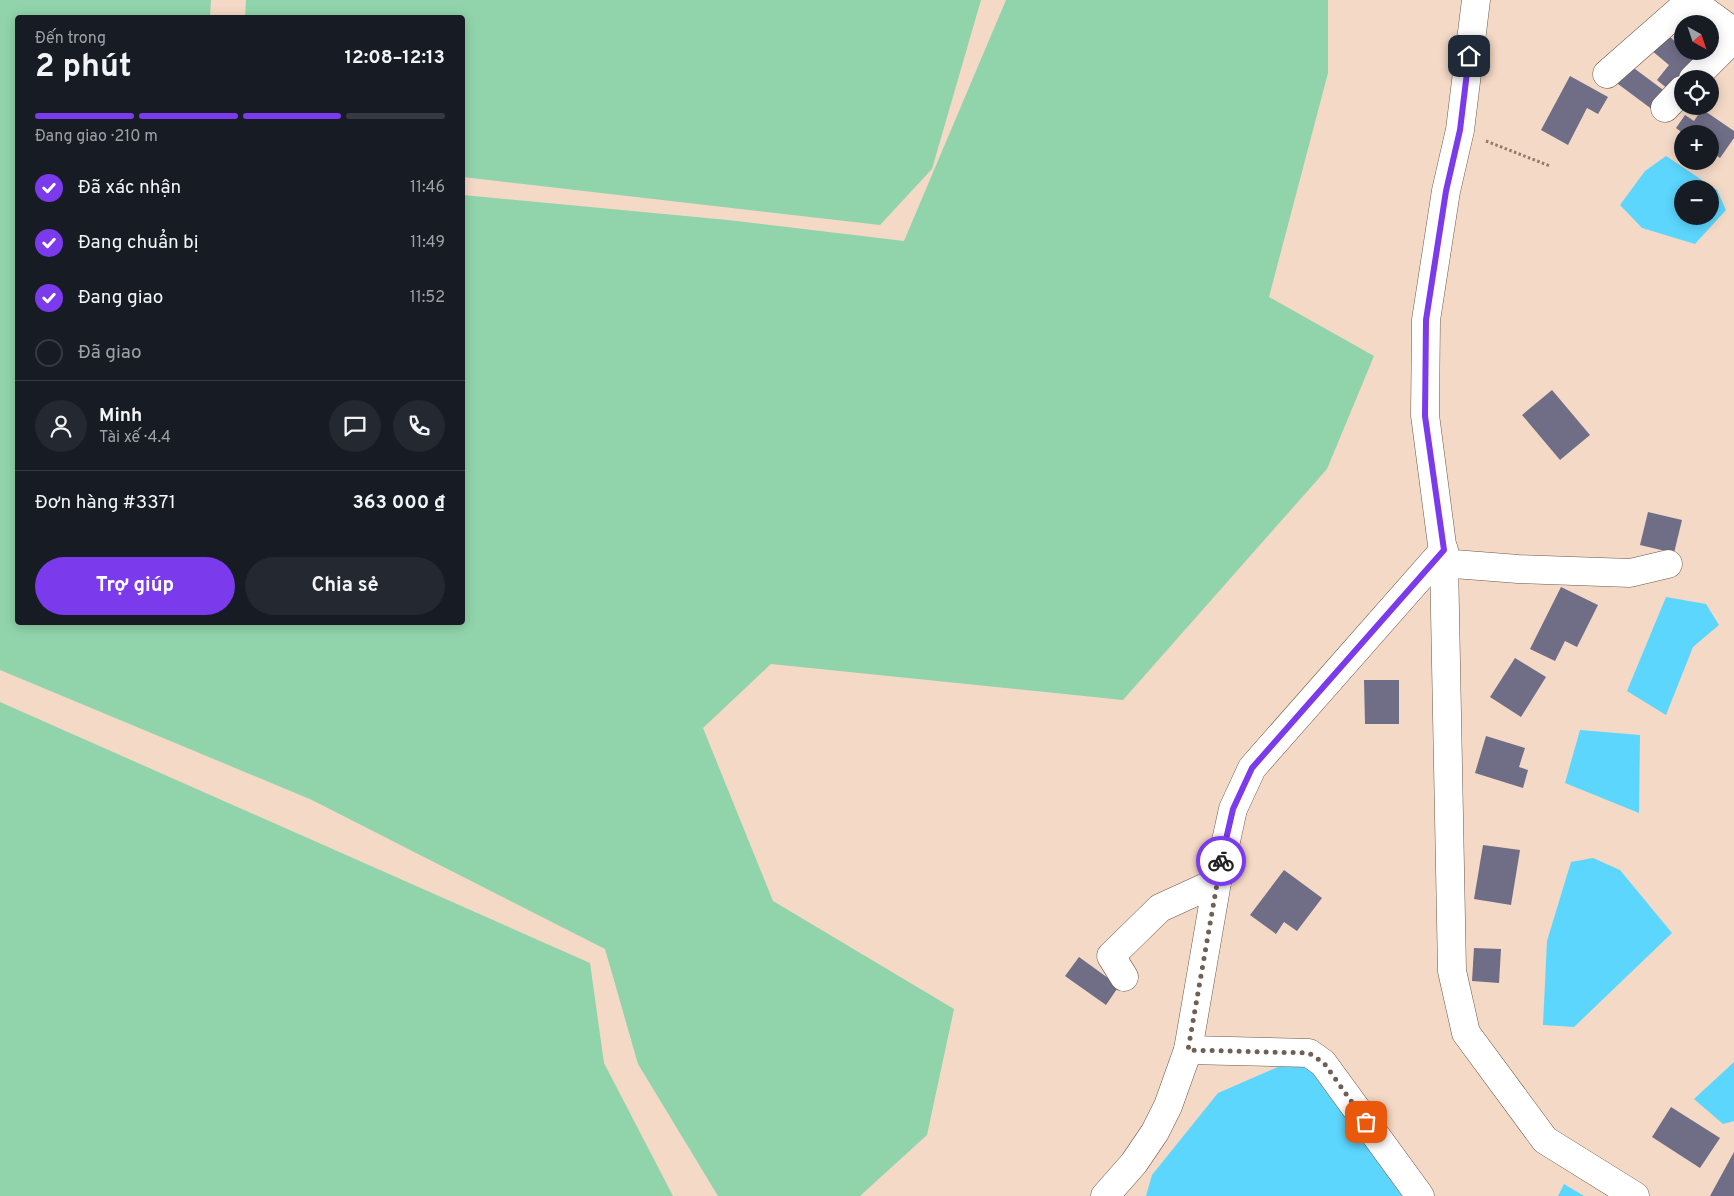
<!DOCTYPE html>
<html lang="vi">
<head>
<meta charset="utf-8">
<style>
  :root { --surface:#171b24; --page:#242831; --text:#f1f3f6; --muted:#9ea1a6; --line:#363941; --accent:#7c3aed }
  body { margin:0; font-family:Overpass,sans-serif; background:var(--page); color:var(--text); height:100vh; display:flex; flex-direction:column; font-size:19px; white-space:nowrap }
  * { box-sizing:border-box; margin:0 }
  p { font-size:16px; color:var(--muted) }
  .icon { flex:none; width:28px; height:28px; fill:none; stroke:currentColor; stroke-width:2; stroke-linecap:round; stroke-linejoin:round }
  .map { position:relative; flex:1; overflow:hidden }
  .panel { position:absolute; left:15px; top:15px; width:450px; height:610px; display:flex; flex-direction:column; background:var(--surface); border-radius:5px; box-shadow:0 2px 12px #0003 }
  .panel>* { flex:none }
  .needle { width:32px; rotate:140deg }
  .tools { position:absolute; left:1674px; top:15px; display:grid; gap:10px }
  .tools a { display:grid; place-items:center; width:45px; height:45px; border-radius:50%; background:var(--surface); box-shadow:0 2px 12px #0003; font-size:25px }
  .pin { position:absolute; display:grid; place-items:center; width:42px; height:42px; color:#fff; margin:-21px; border-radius:10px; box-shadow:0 2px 8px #0006 }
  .courier { position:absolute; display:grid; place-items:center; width:50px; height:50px; margin:-25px; border:4px solid #7c3aed; border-radius:50%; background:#fff; color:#222; box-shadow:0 1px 6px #0007 }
  .head em { font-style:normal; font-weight:700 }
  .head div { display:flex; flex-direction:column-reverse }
  .head { display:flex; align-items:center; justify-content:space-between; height:85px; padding:0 20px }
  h1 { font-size:32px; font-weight:700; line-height:38px }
  .bar { display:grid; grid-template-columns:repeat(4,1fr); gap:8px 5px; align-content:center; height:60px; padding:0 20px }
  .bar i { height:6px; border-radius:4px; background:var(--line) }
  .bar .active { background:var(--accent) }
  .bar p { grid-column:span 4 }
  .line { display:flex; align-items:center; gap:12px; padding:0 20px; border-top:1px solid var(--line) }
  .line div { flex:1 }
  .round { display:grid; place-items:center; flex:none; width:52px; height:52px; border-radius:26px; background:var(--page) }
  ol { padding:0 20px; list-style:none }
  li { display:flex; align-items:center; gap:15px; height:55px }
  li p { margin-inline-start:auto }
  li .icon { padding:5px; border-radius:50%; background:var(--accent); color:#fff; stroke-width:4 }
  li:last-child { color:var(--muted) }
  li i { width:28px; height:28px; border:2px solid var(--line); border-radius:50% }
  .button { display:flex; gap:10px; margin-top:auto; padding:10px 20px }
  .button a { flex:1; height:58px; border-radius:30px; background:var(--accent); color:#fff; font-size:20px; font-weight:700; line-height:58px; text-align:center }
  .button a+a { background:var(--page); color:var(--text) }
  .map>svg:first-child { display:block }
</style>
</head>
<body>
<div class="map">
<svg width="1734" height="1196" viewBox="0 0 1734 1196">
  <rect width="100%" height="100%" fill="#f4d9c6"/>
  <!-- green -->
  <g fill="#91d4ab">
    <path d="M0,0H211L210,17L18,18V622H462L463,195L728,220L904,241L1006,0H1328V73L1269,297L1374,356L1327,469L1123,700L771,664L703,728L773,901L954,1009L927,1135L860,1196H718L638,1064L605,949L312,800L0,670Z"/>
    <path d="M246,0H981L932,169L880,225L463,177L462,18L245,17Z"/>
    <path d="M0,702L590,963L604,1063L673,1196H0Z"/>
  </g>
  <!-- water -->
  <g fill="#5cd6fd" fill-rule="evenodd">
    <path d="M1666,156L1717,190L1726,210L1695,244L1642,228L1620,205L1645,171ZM1682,189H1710V216H1682Z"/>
    <path d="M1666,597L1706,604L1719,625L1693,647L1666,715L1627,691Z"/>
    <path d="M1580,730L1640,735L1639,813L1565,783Z"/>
    <path d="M1593,858L1620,870L1672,933L1574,1027L1543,1025L1547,941L1571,862Z"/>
    <path d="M1734,1062V1121L1723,1124L1694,1099Z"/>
    <path d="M1313,1065L1402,1196H1146L1152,1175L1218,1093L1278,1067Z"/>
    <path d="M1564,1184L1584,1196H1558Z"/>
  </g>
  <!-- building -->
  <g fill="#706e87">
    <path d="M1689,15L1698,24H1682V41L1673,33Z"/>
    <path d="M1665,33L1682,47V51H1688L1696,58L1669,90L1657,80L1669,65L1651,50Z"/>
    <path d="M1627,63L1666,92L1653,110L1614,81Z"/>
    <path d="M1570,76L1608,97L1598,114L1587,108L1568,145L1541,130Z"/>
    <path d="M1702,109L1734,131V138L1720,158L1710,151V134H1684L1676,128L1685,115L1694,121Z"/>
    <path d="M1552,390L1590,435L1560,460L1522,415Z"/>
    <path d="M1648,512L1682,520L1674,553L1640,545Z"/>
    <path d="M1561,587L1598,605L1577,647L1565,641L1555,661L1530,649Z"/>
    <path d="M1515,658L1546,677L1521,717L1490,697Z"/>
    <path d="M1364,680H1399V724H1365Z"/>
    <path d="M1486,736L1525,748L1519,767L1528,770L1523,788L1475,773Z"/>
    <path d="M1483,845L1520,850L1511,905L1474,899Z"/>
    <path d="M1284,870L1322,898L1297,931L1284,922L1276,934L1250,915Z"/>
    <path d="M1474,948L1501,949L1499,983L1472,981Z"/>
    <path d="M1079,957L1119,986L1106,1005L1065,976Z"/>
    <path d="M1671,1107L1720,1138L1700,1168L1652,1137Z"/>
    <path d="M1734,1152V1196H1710Z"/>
  </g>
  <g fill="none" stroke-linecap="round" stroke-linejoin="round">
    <!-- minor casing -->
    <g stroke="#6e5747" stroke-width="29">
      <g id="minor">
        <path d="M1476,0L1460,130L1446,191L1426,320L1425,415L1444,560L1452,971L1466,1033L1545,1140L1635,1196"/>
        <path d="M1607,74L1681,9L1693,5L1701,8L1734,32"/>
        <path d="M1693,79L1734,38"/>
        <path d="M1665,108L1682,90"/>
        <path d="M1444,560L1454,564L1518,569L1630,573L1668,564"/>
        <path d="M1124,977L1111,956L1160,908L1217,882"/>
        <path d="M1188,1050L1309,1053L1323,1063L1420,1196"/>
        <path d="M1105,1196L1134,1163L1155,1132L1168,1106L1188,1050L1217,882L1233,809L1252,768L1444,550"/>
      </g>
    </g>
    <!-- path -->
    <path stroke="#8d7a6d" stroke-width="3" stroke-dasharray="2.5 2.5" stroke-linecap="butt" d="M1486,141L1550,166"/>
    <!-- minor -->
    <use href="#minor" stroke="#fff" stroke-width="28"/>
  </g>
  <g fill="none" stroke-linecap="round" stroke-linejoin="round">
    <!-- done -->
    <path stroke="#6f5f54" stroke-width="5" stroke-dasharray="0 9" d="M1221,861L1188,1050L1309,1053L1324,1063L1366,1122"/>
    <!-- route -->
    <path stroke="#7c3aed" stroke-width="6" d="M1221,861L1233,809L1252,768L1444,550L1425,416L1426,320L1446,191L1460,130L1469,56"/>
  </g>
</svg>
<div class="tools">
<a><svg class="needle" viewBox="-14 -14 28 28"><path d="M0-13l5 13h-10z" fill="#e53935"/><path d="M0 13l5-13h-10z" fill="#9ea1a6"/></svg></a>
<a><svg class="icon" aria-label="locate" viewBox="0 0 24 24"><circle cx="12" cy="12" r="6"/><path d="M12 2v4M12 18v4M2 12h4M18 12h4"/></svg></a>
<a>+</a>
<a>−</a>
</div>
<div class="pin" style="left:1366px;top:1122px;background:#ea580c"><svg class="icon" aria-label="bag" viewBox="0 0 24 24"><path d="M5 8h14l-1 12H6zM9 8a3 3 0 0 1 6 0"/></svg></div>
<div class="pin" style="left:1469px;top:56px;background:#1f2937"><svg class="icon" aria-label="home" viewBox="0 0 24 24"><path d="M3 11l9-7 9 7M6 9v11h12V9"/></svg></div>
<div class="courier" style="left:1221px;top:861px"><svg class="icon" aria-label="bike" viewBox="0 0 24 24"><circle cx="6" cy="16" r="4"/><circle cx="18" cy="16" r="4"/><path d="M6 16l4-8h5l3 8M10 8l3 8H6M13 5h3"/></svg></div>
<section class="panel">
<div class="head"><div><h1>2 phút</h1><p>Đến trong</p></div><em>12:08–12:13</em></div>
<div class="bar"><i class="active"></i><i class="active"></i><i class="active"></i><i></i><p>Đang giao · 210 m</p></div>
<ol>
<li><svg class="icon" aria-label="check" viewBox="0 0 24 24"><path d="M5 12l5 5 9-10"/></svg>Đã xác nhận<p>11:46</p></li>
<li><svg class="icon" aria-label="check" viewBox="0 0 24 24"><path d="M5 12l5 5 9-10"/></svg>Đang chuẩn bị<p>11:49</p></li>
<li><svg class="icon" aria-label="check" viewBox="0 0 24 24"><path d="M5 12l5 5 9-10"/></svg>Đang giao<p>11:52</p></li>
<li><i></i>Đã giao</li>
</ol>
<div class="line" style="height:90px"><a class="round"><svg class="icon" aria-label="person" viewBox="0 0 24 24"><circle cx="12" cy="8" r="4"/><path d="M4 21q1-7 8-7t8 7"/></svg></a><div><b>Minh</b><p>Tài xế · 4.4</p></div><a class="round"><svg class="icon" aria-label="chat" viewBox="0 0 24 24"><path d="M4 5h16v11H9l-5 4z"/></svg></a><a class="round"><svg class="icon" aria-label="phone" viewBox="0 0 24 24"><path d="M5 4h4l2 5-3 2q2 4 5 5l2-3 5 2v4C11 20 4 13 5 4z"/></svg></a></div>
<div class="line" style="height:65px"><div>Đơn hàng #3371</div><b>363 000 ₫</b></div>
<div class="button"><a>Trợ giúp</a><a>Chia sẻ</a></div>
</section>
</div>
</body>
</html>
